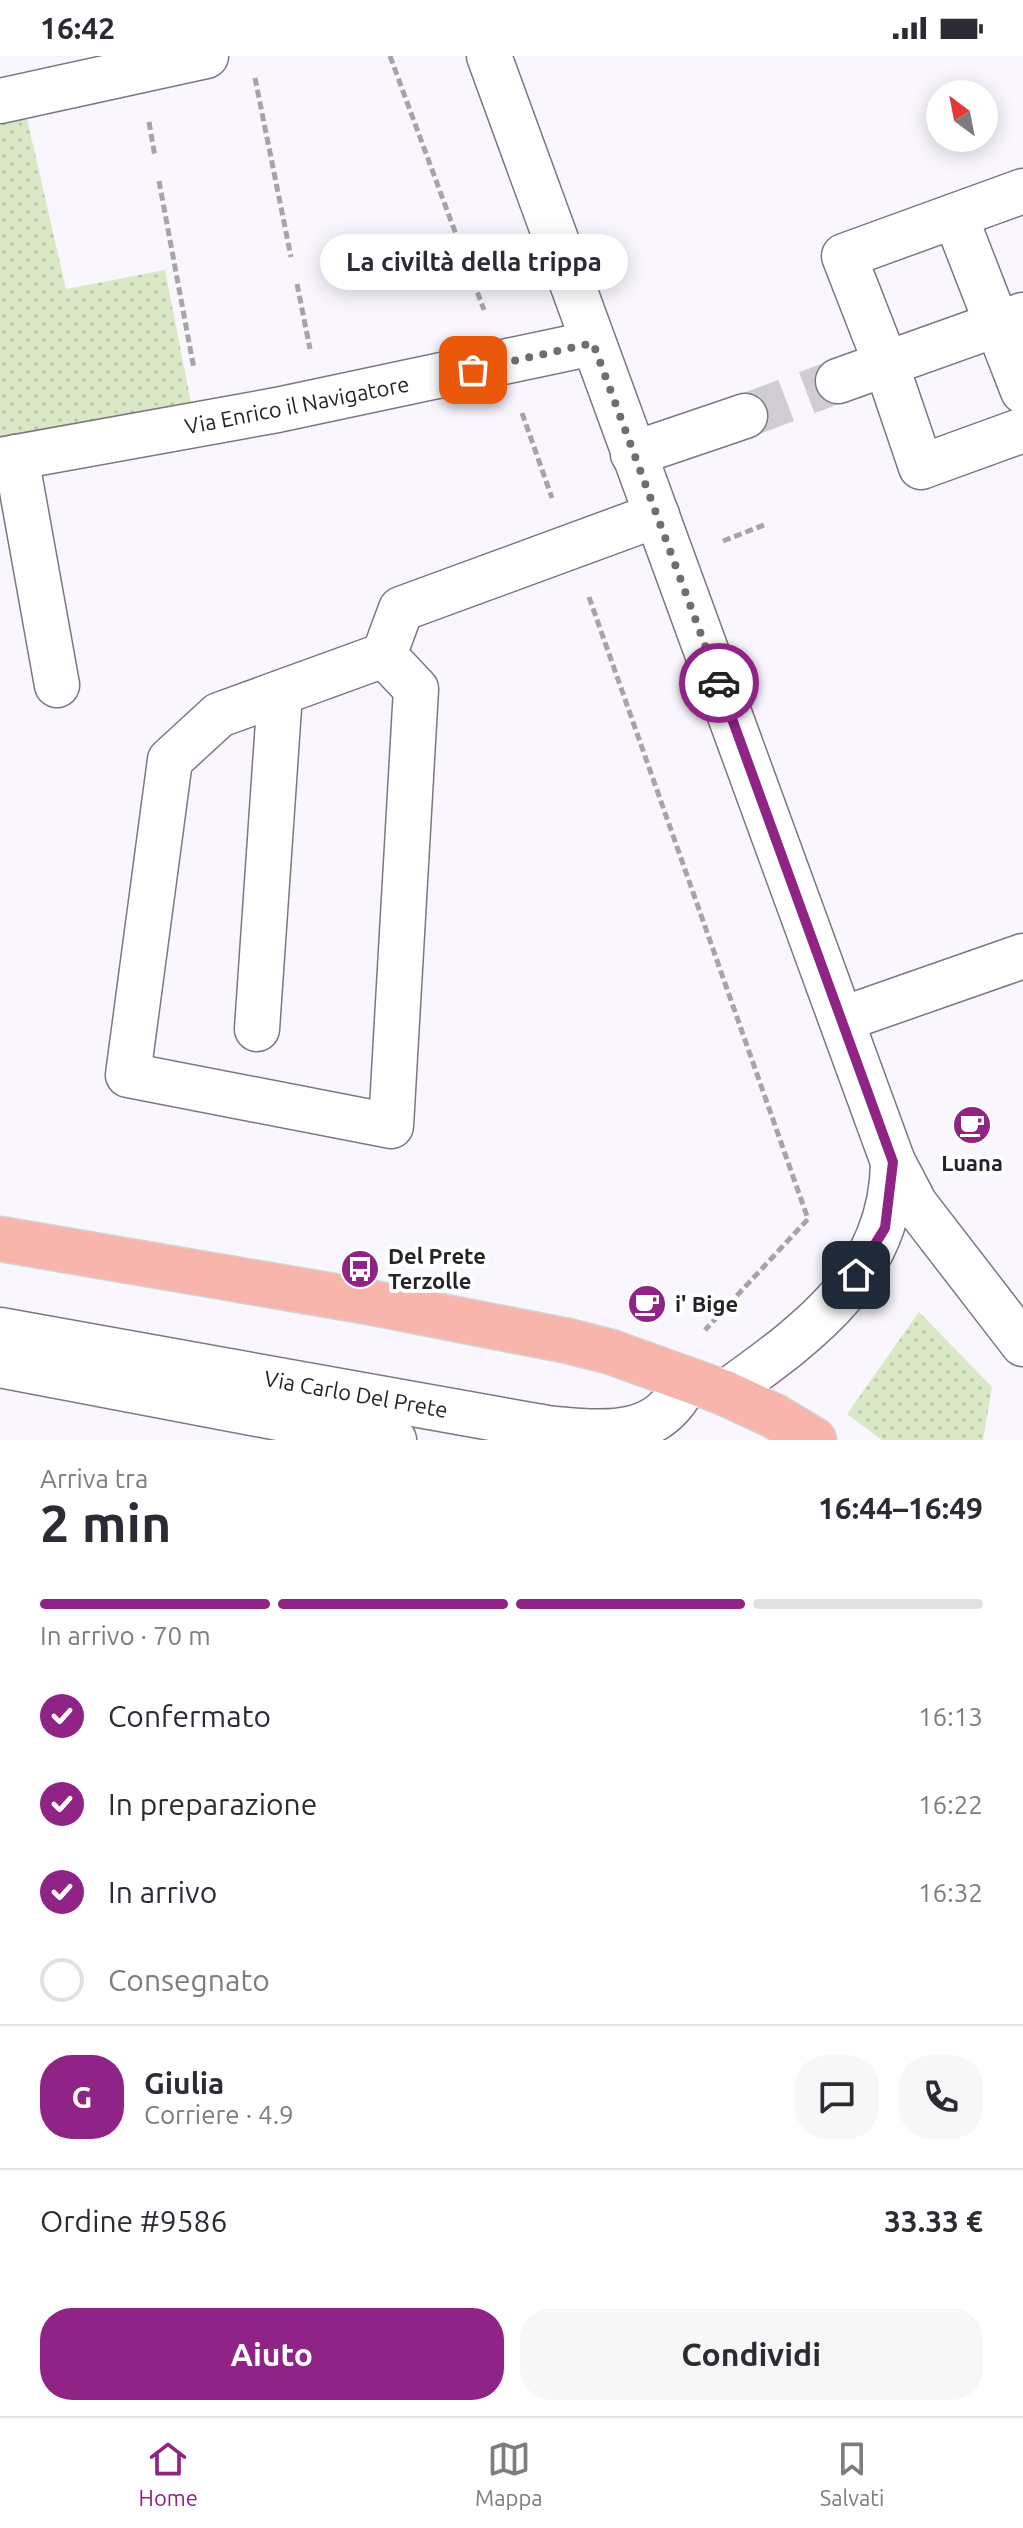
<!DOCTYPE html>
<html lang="it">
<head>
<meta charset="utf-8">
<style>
  :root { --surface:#fff; --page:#f7f7f7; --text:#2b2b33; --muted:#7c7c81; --line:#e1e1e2; --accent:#902386 }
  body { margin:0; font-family:Ubuntu,sans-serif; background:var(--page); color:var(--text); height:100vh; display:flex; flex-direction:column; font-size:30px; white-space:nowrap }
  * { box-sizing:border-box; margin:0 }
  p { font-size:26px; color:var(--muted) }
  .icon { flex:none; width:44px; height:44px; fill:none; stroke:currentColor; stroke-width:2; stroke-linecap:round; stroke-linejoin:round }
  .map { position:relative; height:1384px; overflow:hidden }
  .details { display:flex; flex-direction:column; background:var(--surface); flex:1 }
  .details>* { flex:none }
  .needle { width:52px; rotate:328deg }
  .tools { position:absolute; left:926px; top:24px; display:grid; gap:16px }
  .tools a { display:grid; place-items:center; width:72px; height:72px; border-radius:50%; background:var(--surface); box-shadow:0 4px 20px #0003; font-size:40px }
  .pin { position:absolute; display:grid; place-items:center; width:68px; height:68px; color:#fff; margin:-34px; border-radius:16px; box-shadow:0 4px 12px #0006 }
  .courier { position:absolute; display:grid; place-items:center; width:80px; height:80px; margin:-40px; border:6px solid #902386; border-radius:50%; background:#fff; color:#222; box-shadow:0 2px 10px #0007 }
  .bubble { position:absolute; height:56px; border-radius:28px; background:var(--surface); box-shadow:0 4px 20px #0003; font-size:26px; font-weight:700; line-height:56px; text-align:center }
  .headline em { font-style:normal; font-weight:700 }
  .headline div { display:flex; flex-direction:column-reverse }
  .headline { display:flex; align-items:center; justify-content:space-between; height:136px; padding:0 40px }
  h1 { font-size:52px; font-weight:700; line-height:60px }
  .bar { display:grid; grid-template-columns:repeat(4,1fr); gap:12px 8px; align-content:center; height:96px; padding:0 40px }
  .bar i { height:10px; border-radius:6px; background:var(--line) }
  .bar .selected { background:var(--accent) }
  .bar p { grid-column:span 4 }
  .line { display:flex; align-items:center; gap:20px; padding:0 40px; border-top:2px solid var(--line) }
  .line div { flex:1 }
  .round { display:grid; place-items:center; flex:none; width:84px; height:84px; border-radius:32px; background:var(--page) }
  ol { padding:0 40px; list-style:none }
  li { display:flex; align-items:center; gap:24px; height:88px }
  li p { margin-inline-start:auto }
  li .icon { padding:8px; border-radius:50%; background:var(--accent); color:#fff; stroke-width:4 }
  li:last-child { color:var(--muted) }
  li i { width:44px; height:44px; border:4px solid var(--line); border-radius:50% }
  .action { display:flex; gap:16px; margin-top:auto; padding:16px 40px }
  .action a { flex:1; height:92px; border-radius:32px; background:var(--accent); color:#fff; font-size:32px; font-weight:700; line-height:92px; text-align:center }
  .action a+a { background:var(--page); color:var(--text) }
  .status { display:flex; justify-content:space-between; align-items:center; height:56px; padding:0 40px; background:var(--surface); direction:ltr }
  .status svg { height:22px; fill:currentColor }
  .tab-bar { display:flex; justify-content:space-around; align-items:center; height:112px; border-top:2px solid var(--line); background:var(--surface); font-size:22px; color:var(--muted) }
  .tab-bar a { display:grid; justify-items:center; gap:4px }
  .tab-bar .selected { color:var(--accent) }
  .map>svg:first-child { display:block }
</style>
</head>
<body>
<div class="status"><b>16:42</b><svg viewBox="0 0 49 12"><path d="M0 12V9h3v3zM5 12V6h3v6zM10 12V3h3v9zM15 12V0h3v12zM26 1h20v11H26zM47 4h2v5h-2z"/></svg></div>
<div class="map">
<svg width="1023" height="1384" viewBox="0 0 1023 1384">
  <defs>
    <pattern id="green-dots" width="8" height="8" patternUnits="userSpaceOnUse" patternTransform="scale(2)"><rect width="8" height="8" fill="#d9e8c5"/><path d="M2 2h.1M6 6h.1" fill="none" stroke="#bac7a9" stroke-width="1.8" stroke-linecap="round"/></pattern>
  </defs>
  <rect width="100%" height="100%" fill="#faf6fe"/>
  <!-- green -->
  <g fill="url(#green-dots)">
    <path d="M25,54L66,233L165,214L193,357L0,392V58Z"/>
    <path d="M919,1256L992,1331L983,1384H882L847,1358Z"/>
  </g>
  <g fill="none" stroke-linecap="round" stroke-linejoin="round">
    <!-- minor-tunnel -->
    <path stroke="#cfccd3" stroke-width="44" stroke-dasharray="44 22" stroke-linecap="butt" d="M745,360L838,325"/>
    <!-- minor casing -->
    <g stroke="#7c7682" stroke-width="47">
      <g id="minor">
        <path d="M489,0L893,1106L915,1148L1023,1288"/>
        <path d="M0,45L206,0"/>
        <path d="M1023,135L844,200L886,308L921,411L1023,374"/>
        <path d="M955,160L1023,335"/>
        <path d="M838,325L1023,259"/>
        <path d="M633,398L745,360"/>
        <path d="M16,401L57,629"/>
        <path d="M0,404L277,354L593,287"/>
        <path d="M384,599L416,633L391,1070L128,1019L170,704L219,659L384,599L401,553L657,459"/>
        <path d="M843,963L1023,900"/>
        <path d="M257,973L280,637"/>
        <path d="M0,1274L547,1372C609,1378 660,1384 687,1324"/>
        <path d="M0,1309L394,1384"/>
        <path d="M725,1337C808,1277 892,1219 893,1106"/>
      </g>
    </g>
    <!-- major casing -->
    <g stroke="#d3d3d4" stroke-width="47">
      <path id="major" d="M0,1183L363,1245L568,1285L611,1296L725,1337L774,1360L814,1384"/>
    </g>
    <!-- path -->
    <g stroke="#a6a3a9" stroke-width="5" stroke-dasharray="8 4" stroke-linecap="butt">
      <path d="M390,0L484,254"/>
      <path d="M255,22L291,201"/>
      <path d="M149,66L155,101"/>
      <path d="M159,125L194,313"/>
      <path d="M297,228L310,293"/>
      <path d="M522,357L552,442"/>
      <path d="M723,485L764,469"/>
      <path d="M589,541L808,1163L705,1274"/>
    </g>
    <!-- minor -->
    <use href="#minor" stroke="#fff" stroke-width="44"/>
    <!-- major -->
    <use href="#major" stroke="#f7b5ac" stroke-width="44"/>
  </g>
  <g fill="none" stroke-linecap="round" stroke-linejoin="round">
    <!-- done -->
    <path stroke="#706d72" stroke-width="8" stroke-dasharray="0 14.4" d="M473,314L593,287L719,627"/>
    <!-- route -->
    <path stroke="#902386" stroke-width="10" d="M719,627L893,1106L885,1172L856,1219"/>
  </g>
  <!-- icons -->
  <defs>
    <g id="cafe-disc" transform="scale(2)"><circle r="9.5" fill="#902386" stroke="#fff"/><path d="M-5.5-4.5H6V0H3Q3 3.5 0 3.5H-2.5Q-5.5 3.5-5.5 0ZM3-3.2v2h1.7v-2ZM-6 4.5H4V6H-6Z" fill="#fff"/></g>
    <g id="bus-disc" transform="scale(2)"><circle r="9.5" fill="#902386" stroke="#fff"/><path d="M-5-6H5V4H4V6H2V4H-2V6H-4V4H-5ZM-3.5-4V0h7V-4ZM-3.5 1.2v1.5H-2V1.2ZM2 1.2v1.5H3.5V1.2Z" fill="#fff"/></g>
  </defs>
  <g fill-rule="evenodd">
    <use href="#cafe-disc" x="972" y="1069"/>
    <use href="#bus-disc" x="360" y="1213"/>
    <use href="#cafe-disc" x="647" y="1248"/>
  </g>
  <g text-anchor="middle" stroke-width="8" stroke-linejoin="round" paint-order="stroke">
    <!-- street labels -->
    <g font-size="22" fill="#252327" stroke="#fff">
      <text transform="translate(297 349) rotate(-11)" y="8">Via Enrico il Navigatore</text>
      <text transform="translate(356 1338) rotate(10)" y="8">Via Carlo Del Prete</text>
    </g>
    <!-- poi labels -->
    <g font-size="22" font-weight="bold" fill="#252327" stroke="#fff" text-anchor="start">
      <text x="972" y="1115" text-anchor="middle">Luana</text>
      <text x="388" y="1208">Del Prete<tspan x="388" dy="25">Terzolle</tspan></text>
      <text x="675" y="1256">i' Bige</text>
    </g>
  </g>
</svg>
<div class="tools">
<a><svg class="needle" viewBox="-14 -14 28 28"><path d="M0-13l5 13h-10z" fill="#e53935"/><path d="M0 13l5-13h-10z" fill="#7c7c81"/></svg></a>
</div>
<div class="pin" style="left:473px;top:314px;background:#ea580c"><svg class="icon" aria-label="bag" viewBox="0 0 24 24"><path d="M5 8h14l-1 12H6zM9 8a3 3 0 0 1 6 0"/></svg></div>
<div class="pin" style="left:856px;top:1219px;background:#1f2937"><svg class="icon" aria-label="home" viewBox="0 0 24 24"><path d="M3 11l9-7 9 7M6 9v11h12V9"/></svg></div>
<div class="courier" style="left:719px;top:627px"><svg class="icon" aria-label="car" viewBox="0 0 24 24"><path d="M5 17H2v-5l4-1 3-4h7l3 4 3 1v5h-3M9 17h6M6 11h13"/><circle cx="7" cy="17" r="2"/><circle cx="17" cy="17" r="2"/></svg></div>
<div class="bubble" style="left:320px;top:178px;width:308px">La civiltà della trippa</div>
</div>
<section class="details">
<div class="headline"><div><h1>2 min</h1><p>Arriva tra</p></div><em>16:44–16:49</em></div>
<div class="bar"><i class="selected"></i><i class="selected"></i><i class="selected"></i><i></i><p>In arrivo · 70 m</p></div>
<ol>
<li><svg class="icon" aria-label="check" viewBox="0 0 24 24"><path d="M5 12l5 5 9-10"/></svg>Confermato<p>16:13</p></li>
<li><svg class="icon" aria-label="check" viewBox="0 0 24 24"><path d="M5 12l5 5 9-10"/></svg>In preparazione<p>16:22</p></li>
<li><svg class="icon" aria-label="check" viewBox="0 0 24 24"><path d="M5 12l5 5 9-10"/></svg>In arrivo<p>16:32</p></li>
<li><i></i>Consegnato</li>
</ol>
<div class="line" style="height:144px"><b class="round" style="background:var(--accent);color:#fff">G</b><div><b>Giulia</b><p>Corriere · 4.9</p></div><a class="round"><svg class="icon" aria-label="chat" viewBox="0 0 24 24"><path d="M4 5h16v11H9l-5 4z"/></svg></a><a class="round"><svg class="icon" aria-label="phone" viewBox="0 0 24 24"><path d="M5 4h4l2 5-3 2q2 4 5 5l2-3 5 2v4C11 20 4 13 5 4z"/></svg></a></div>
<div class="line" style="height:104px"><div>Ordine #9586</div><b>33.33 €</b></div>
<div class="action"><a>Aiuto</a><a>Condividi</a></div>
</section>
<nav class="tab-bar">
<a class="selected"><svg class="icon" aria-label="home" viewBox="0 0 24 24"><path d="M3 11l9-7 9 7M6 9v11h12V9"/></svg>Home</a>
<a><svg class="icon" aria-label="map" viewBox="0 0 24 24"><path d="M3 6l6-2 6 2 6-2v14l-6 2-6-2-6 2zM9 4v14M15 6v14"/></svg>Mappa</a>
<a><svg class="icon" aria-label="saved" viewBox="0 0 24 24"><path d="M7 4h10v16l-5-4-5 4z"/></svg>Salvati</a>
</nav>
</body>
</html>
